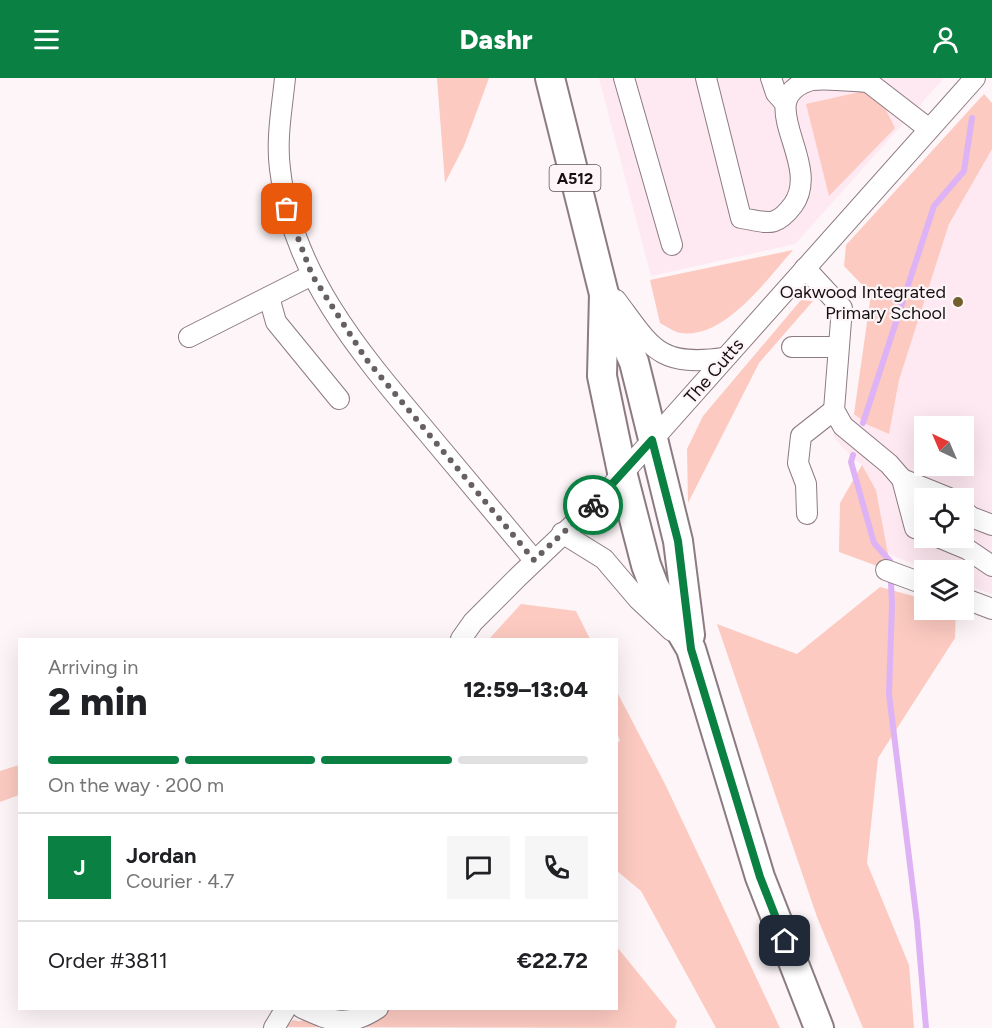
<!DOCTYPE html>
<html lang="en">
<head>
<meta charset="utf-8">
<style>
  :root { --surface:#fff; --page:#f6f6f6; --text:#202124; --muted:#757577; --line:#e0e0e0; --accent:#0b8043 }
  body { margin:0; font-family:Figtree,sans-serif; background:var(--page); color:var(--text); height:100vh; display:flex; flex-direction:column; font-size:22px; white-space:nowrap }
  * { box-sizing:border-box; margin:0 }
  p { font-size:20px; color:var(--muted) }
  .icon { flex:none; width:33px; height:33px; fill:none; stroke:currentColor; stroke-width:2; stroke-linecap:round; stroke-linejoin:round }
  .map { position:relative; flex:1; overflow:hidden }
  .details { position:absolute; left:18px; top:560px; width:600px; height:372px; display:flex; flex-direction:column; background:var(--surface); border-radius:0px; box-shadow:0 6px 24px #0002 }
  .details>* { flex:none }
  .needle { width:39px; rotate:316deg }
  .tools { position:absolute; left:914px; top:338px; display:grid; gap:12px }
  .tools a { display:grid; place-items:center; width:60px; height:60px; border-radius:0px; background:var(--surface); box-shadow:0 6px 24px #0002; font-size:30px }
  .pin { position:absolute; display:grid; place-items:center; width:51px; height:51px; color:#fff; margin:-26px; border-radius:12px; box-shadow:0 3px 9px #0006 }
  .courier { position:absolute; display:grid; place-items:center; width:60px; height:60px; margin:-30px; border:4px solid #0b8043; border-radius:50%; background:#fff; color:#222; box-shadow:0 2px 8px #0007 }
  .overview em { font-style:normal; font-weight:800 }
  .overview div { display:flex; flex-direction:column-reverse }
  .overview { display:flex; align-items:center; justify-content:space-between; height:102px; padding:0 30px }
  h1 { font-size:39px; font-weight:800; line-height:45px }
  .bar { display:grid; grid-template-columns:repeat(4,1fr); gap:9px 6px; align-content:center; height:72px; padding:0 30px }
  .bar i { height:8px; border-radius:4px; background:var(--line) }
  .bar .active { background:var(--accent) }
  .bar p { grid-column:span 4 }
  .line { display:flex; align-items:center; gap:15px; padding:0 30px; border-top:2px solid var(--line) }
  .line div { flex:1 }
  .round { display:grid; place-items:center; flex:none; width:63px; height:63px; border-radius:0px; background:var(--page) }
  header { display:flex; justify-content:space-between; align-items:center; height:78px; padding:0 30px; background:var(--accent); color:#fff; font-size:27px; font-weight:800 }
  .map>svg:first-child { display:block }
</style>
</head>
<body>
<header><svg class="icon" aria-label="menu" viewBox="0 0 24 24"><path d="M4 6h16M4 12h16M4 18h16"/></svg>Dashr<svg class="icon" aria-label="person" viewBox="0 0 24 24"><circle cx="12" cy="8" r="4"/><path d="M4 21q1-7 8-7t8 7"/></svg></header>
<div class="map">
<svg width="992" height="950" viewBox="0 0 992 950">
  <rect width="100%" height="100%" fill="#fdf5f8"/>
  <!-- built -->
  <g fill="#fee8f1" fill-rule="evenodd">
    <path d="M599,0H944L795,166L651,198Z"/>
    <path d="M992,71V516L963,505V492H930L888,476L876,412L862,387L841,368L833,357L854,336L868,347L889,356L899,302L949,146ZM924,348H963V387H924ZM924,420H963V459H924Z"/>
  </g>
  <!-- green -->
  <g fill="#fccac1">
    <path d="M437,0H489L464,68L445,105Z"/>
    <path d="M864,13L882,24L895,50L829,118L806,26Z"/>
    <path d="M984,16L992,25V71L949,146L899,302L889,356L868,347L854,336L871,216L844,188L846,167Z"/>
    <path d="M793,172C767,201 725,261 681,255C674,254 666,248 660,245L650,202Z"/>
    <path d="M801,222L813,223L759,285L688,425L687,371L703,338Z"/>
    <path d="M862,387L876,412L888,476L880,489L839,474L840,425Z"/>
    <path d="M880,509L924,521V531H956L955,560L878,680L867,785L909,887L914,950H863L817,839L717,546L797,576Z"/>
    <path d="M521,526L576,533L590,561H489Z"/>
    <path d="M616,612L665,706L780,950H716L641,813L617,793L616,664L620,663L617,655Z"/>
    <path d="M19,687V717L0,724V693Z"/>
    <path d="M617,869L677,943L675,950L287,949L293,942C304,946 309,939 314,930H616Z"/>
  </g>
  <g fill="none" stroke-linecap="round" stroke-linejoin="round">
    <!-- stream -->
    <g stroke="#deb3f5" stroke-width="6">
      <path d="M863,345L934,128L964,93L972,40"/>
      <path d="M853,377L851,384L874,465L890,483L892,526L889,616L917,844L926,950"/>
    </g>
    <!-- minor casing -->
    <g stroke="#8c7b82" stroke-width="22">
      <g id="minor">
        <path d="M285,0C282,30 276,61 280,91C291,195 361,276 426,353C462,396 498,439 534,482"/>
        <path d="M624,0L672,167"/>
        <path d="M706,0L741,140C767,144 775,151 793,127C824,84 748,20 812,2C827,0 851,3 867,4"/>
        <path d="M771,0L776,15L784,24"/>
        <path d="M863,0L929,51"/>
        <path d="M805,190L842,230L834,332L843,348L889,386L902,401L915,450L924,453"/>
        <path d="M269,219L276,244L339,321"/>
        <path d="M616,222C652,270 658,289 724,280"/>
        <path d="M189,259L312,197"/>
        <path d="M792,269H838"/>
        <path d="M902,401L949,420"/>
        <path d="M963,432L971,439L992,447"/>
        <path d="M807,436L806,406L798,385L801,358L834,332"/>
        <path d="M562,455L604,481L638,521L672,553"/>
        <path d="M938,459L967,471L992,488"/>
        <path d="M886,492L924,506"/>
        <path d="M963,520L992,531"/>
        <path d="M461,561L473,544L519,498L599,422L975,0"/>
        <path d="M302,930C333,944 348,950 378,930"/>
        <path d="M274,950L286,930"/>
      </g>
    </g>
    <!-- highway casing -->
    <g stroke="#8c7b82" stroke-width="32">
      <g id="highway">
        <path d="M550,0L604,216L634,284L640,308L678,463L690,557"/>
        <path d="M604,216L602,298L622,394L646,487L654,508L691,571L760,799L819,950"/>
      </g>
    </g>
    <!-- minor -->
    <use href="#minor" stroke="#fff" stroke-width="20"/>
    <!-- highway -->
    <use href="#highway" stroke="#fff" stroke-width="28"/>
  </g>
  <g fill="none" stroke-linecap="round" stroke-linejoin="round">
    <!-- done -->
    <path stroke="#676062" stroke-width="6" stroke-dasharray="0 10.8" d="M287,131L312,197L366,281L534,482L593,427"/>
    <!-- route -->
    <path stroke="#0b8043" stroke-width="8" d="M593,427L652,362L678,463L691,571L760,799L785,863"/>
  </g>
  <!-- markers -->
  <circle fill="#725f2e" stroke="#fdf5f8" stroke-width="2" cx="958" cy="224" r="6"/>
  <g text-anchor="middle" stroke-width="4.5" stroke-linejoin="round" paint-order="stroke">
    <!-- shield labels -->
    <rect fill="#fdf5f8" stroke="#5b5557" stroke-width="1.5" x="549.5" y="87" width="51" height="26" rx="4.5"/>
    <g font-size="16" font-weight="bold" fill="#161012">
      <text x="575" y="106">A512</text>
    </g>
    <!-- poi labels -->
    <g font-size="18" fill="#161012" stroke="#fdf5f8" text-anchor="end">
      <text x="946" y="220">Oakwood Integrated<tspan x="946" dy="21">Primary School</tspan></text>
    </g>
    <!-- street labels -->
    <g font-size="18" fill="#161012" stroke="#fdf5f8">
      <text transform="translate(714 293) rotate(-49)" y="6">The Cutts</text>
    </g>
  </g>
</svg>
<div class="tools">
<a><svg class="needle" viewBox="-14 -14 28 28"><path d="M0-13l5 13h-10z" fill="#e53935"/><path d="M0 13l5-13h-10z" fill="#757577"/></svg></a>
<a><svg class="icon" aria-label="locate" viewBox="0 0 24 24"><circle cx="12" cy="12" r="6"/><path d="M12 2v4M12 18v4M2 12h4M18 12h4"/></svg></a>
<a><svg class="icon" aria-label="layers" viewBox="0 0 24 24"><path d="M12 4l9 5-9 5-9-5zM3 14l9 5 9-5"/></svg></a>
</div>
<div class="pin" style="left:287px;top:131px;background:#ea580c"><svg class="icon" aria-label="bag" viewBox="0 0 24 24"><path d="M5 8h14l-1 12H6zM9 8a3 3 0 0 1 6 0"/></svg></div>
<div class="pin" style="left:785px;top:863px;background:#1f2937"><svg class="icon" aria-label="home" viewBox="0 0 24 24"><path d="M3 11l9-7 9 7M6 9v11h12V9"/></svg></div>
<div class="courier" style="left:593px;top:427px"><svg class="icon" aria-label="bike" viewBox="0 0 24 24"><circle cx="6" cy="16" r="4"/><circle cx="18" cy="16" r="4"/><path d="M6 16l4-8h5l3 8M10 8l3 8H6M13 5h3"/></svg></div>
<section class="details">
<div class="overview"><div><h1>2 min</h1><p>Arriving in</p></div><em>12:59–13:04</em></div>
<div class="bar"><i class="active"></i><i class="active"></i><i class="active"></i><i></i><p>On the way · 200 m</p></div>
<div class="line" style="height:108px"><b class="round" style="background:var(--accent);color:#fff">J</b><div><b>Jordan</b><p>Courier · 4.7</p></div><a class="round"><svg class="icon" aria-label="chat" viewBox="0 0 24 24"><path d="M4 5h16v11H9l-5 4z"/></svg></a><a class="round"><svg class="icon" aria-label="phone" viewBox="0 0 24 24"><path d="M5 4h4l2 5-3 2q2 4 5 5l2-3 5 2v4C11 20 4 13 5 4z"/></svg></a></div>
<div class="line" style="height:78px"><div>Order #3811</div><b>€22.72</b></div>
</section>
</div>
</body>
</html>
